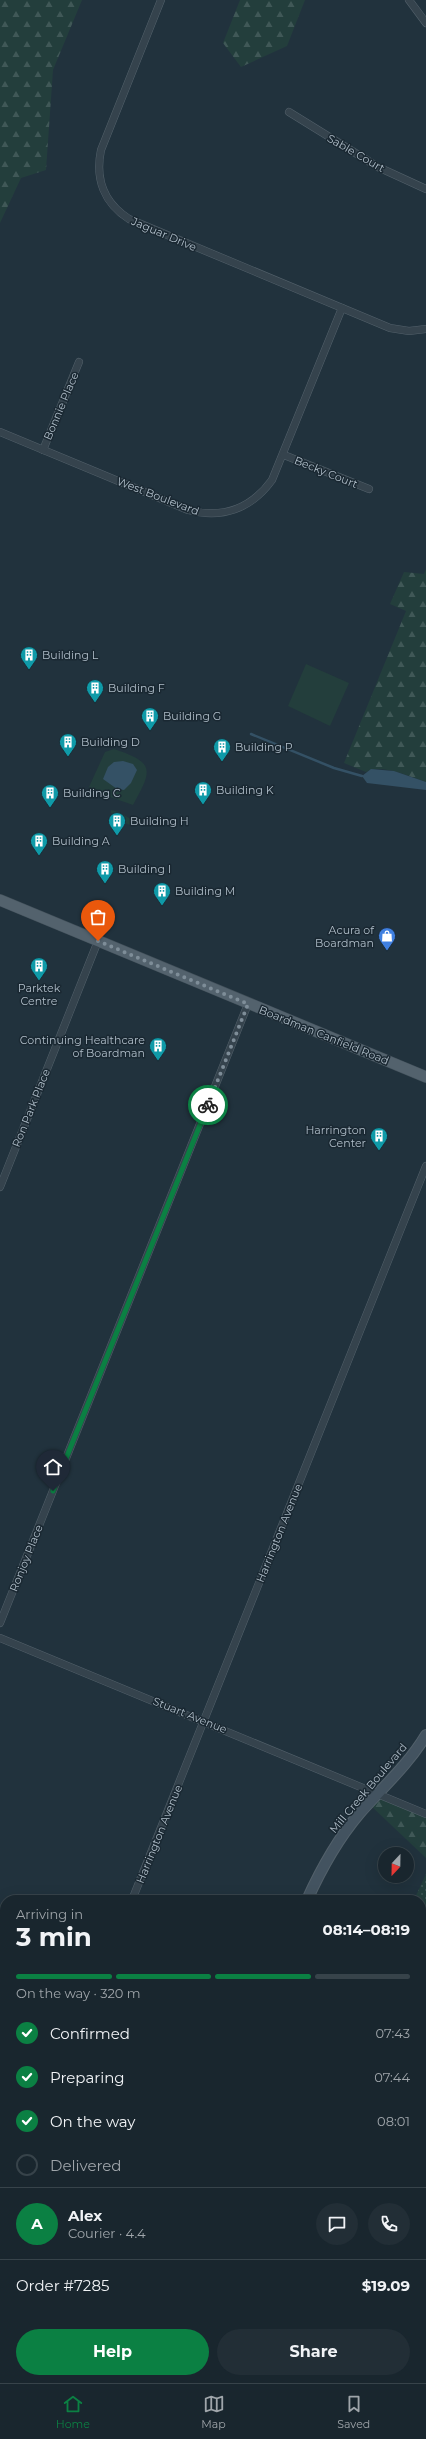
<!DOCTYPE html>
<html lang="en">
<head>
<meta charset="utf-8">
<style>
  :root { --surface:#19262e; --page:#222e36; --text:#f1f3f6; --muted:#9fa5aa; --line:#37434a; --accent:#0b8043 }
  body { margin:0; font-family:Montserrat,sans-serif; background:var(--page); color:var(--text); height:100vh; display:flex; flex-direction:column; font-size:15px; white-space:nowrap }
  * { box-sizing:border-box; margin:0 }
  p { font-size:13px; color:var(--muted) }
  .icon { flex:none; width:22px; height:22px; fill:none; stroke:currentColor; stroke-width:2; stroke-linecap:round; stroke-linejoin:round }
  .map { position:relative; flex:1; overflow:hidden }
  .sheet { position:absolute; left:0px; top:1895px; width:426px; height:488px; display:flex; flex-direction:column; background:var(--surface); border-radius:16px 16px 0 0; box-shadow:0 4px 16px #0002,0 0 0 1px var(--line) }
  .sheet>* { flex:none }
  .needle { width:26px; rotate:202deg }
  .controls { position:absolute; left:378px; top:1847px; display:grid; gap:8px }
  .controls a { display:grid; place-items:center; width:36px; height:36px; border-radius:50%; background:var(--surface); box-shadow:0 4px 16px #0002,0 0 0 1px var(--line); font-size:20px }
  .pin { position:absolute; display:grid; place-items:center; width:34px; height:34px; color:#fff; margin:-41px -17px; border-radius:50% 50% 50% 0; rotate:-45deg; box-shadow:0 0 4px #0007 }
  .pin .icon { rotate:45deg }
  .courier { position:absolute; display:grid; place-items:center; width:40px; height:40px; margin:-20px; border:3px solid #0b8043; border-radius:50%; background:#fff; color:#222; box-shadow:0 1px 5px #0007 }
  .headline em { font-style:normal; font-weight:700 }
  .headline div { display:flex; flex-direction:column-reverse }
  .headline { display:flex; align-items:center; justify-content:space-between; height:68px; padding:0 16px }
  h1 { font-size:26px; font-weight:700; line-height:30px }
  .bar { display:grid; grid-template-columns:repeat(4,1fr); gap:6px 4px; align-content:center; height:48px; padding:0 16px }
  .bar i { height:5px; border-radius:3px; background:var(--line) }
  .bar .on { background:var(--accent) }
  .bar p { grid-column:span 4 }
  .line { display:flex; align-items:center; gap:10px; padding:0 16px; border-top:1px solid var(--line) }
  .line div { flex:1 }
  .round { display:grid; place-items:center; flex:none; width:42px; height:42px; border-radius:21px; background:var(--page) }
  ol { padding:0 16px; list-style:none }
  li { display:flex; align-items:center; gap:12px; height:44px }
  li p { margin-inline-start:auto }
  li .icon { padding:4px; border-radius:50%; background:var(--accent); color:#fff; stroke-width:4 }
  li:last-child { color:var(--muted) }
  li i { width:22px; height:22px; border:2px solid var(--line); border-radius:50% }
  .action { display:flex; gap:8px; margin-top:auto; padding:8px 16px }
  .action a { flex:1; height:46px; border-radius:24px; background:var(--accent); color:#fff; font-size:16px; font-weight:700; line-height:46px; text-align:center }
  .action a+a { background:var(--page); color:var(--text) }
  .menu { display:flex; justify-content:space-around; align-items:center; height:56px; border-top:1px solid var(--line); background:var(--surface); font-size:11px; color:var(--muted) }
  .menu a { display:grid; justify-items:center; gap:2px }
  .menu .on { color:var(--accent) }
  .map>svg:first-child { display:block }
</style>
</head>
<body>
<div class="map">
<svg width="426" height="2383" viewBox="0 0 426 2383">
  <defs>
    <pattern id="forest-firs" width="22" height="20" patternUnits="userSpaceOnUse"><rect width="22" height="20" fill="#233e3c"/><path d="M5 1l3.5 6h-7zM16 11l3.5 6h-7z" fill="#405857"/></pattern>
    <pattern id="park-dots" width="8" height="8" patternUnits="userSpaceOnUse"><rect width="8" height="8" fill="#233e3c"/><path d="M2 2h.1M6 6h.1" fill="none" stroke="#405857" stroke-width="1.8" stroke-linecap="round"/></pattern>
  </defs>
  <rect width="100%" height="100%" fill="#21323d"/>
  <!-- grass -->
  <g fill="#233e3c">
    <path d="M306,664L349,683L330,726L288,706Z"/>
    <path d="M114,749C156,763 152,770 133,805L90,790L89,787L105,752Z"/>
    <path d="M111,810L119,812L134,821L132,826L113,818L114,815L111,813Z"/>
  </g>
  <!-- forest -->
  <g fill="url(#forest-firs)">
    <path d="M0,0H82L53,70L46,170L21,178L0,223Z"/>
    <path d="M240,0H305L287,46L241,67L223,43Z"/>
    <path d="M426,569V782C409,777 383,763 366,772L344,763L406,611L390,604L404,572L424,574Z"/>
    <path d="M379,1793L426,1814V1858L369,1804Z"/>
  </g>
  <!-- park -->
  <path fill="url(#park-dots)" d="M426,1874V2383H175L178,2378H421V1900H414Z"/>
  <!-- water -->
  <g fill="#345165">
    <path d="M123,761L133,764L137,770L131,783L124,790L117,789L103,779L108,767L114,762Z"/>
    <path d="M371,769L394,771L426,782V790L367,783L362,776Z"/>
  </g>
  <g fill="none" stroke-linecap="round" stroke-linejoin="round">
    <!-- stream -->
    <g stroke="#345165" stroke-width="2.5">
      <path d="M251,734L334,768L362,776"/>
      <path d="M421,2369L426,2366"/>
    </g>
    <!-- river -->
    <g stroke="#345165" stroke-width="15">
      <path d="M421,2172L426,2156"/>
      <path d="M411,2378V2383"/>
    </g>
    <!-- street casing -->
    <g stroke="#53616b" stroke-width="8">
      <g id="street">
        <path d="M161,0L101,150C95,179 104,203 129,219L390,328L409,331L426,329"/>
        <path d="M409,0L426,23"/>
        <path d="M289,112L378,167L426,189"/>
        <path d="M0,432L188,510C222,519 251,509 272,480L342,308"/>
        <path d="M43,450L79,362"/>
        <path d="M284,455L369,489"/>
        <path d="M0,1187L98,941"/>
        <path d="M0,1623L248,1004"/>
        <path d="M0,1638L426,1814"/>
        <path d="M132,1900L426,1166"/>
        <path d="M0,2122L5,2125"/>
        <path d="M0,2324L5,2325"/>
      </g>
    </g>
    <!-- secondary casing -->
    <g stroke="#53616b" stroke-width="12">
      <g id="secondary">
        <path d="M307,1900C321,1869 337,1840 359,1814C382,1788 408,1765 426,1735"/>
        <path d="M0,2273L5,2270"/>
      </g>
    </g>
    <!-- primary casing -->
    <g stroke="#414f59" stroke-width="12">
      <path id="primary" d="M0,900L426,1077"/>
    </g>
    <!-- street -->
    <use href="#street" stroke="#35434d" stroke-width="7"/>
    <!-- secondary -->
    <use href="#secondary" stroke="#435360" stroke-width="10"/>
    <!-- primary -->
    <use href="#primary" stroke="#53626d" stroke-width="11"/>
  </g>
  <g fill="none" stroke-linecap="round" stroke-linejoin="round">
    <!-- done -->
    <path stroke="#7e8d98" stroke-width="4" stroke-dasharray="0 7.2" d="M98,941L248,1004L208,1105"/>
    <!-- route -->
    <path stroke="#0b8043" stroke-width="5" d="M53,1491L208,1105"/>
  </g>
  <!-- icons -->
  <defs>
    <g id="building-pin" transform="scale(0.9)"><path d="M0 17L-7.5 6A9.5 9.5 0 1 1 7.5 6Z" fill="#0f9aa8" stroke="#1a2832"/><path d="M-4-6H4V6H1V3H-1V6H-4ZM-2.5-4.3h1.7v1.8h-1.7ZM.8-4.3h1.7v1.8H.8ZM-2.5-1h1.7V.8h-1.7ZM.8-1h1.7V.8H.8Z" fill="#fff"/></g>
    <g id="shop-pin" transform="scale(0.9)"><path d="M0 17L-7.5 6A9.5 9.5 0 1 1 7.5 6Z" fill="#3f7fe0" stroke="#1a2832"/><path d="M-5-2.5h2.3a2.7 3.5 0 0 1 5.4 0H5L5.5 6h-11ZM-1.5-2.5h3a1.5 2.3 0 0 0-3 0Z" fill="#fff"/></g>
  </defs>
  <g fill-rule="evenodd">
    <use href="#building-pin" x="29" y="655"/>
    <use href="#building-pin" x="95" y="688"/>
    <use href="#building-pin" x="150" y="716"/>
    <use href="#building-pin" x="68" y="742"/>
    <use href="#building-pin" x="222" y="747"/>
    <use href="#building-pin" x="203" y="790"/>
    <use href="#building-pin" x="50" y="793"/>
    <use href="#building-pin" x="117" y="821"/>
    <use href="#building-pin" x="39" y="841"/>
    <use href="#building-pin" x="105" y="869"/>
    <use href="#building-pin" x="162" y="891"/>
    <use href="#shop-pin" x="387" y="936"/>
    <use href="#building-pin" x="39" y="966"/>
    <use href="#building-pin" x="158" y="1046"/>
    <use href="#building-pin" x="379" y="1136"/>
  </g>
  <g text-anchor="middle" stroke-width="3" stroke-linejoin="round" paint-order="stroke">
    <!-- street labels -->
    <g font-size="11" fill="#b0bec9" stroke="#1a2832">
      <text transform="translate(356 153) rotate(30)" y="4">Sable Court</text>
      <text transform="translate(164 234) rotate(23)" y="4">Jaguar Drive</text>
      <text transform="translate(61 406) rotate(-67)" y="4">Bonnie Place</text>
      <text transform="translate(326 472) rotate(22)" y="4">Becky Court</text>
      <text transform="translate(158 496) rotate(21)" y="4">West Boulevard</text>
      <text transform="translate(324 1035) rotate(22)" y="4">Boardman Canfield Road</text>
      <text transform="translate(31 1108) rotate(-68)" y="4">Ron Park Place</text>
      <text transform="translate(279 1533) rotate(-68)" y="4">Harrington Avenue</text>
      <text transform="translate(26 1558) rotate(-68)" y="4">Ronjoy Place</text>
      <text transform="translate(190 1715) rotate(22)" y="4">Stuart Avenue</text>
      <text transform="translate(368 1788) rotate(-50)" y="4">Mill Creek Boulevard</text>
      <text transform="translate(159 1834) rotate(-68)" y="4">Harrington Avenue</text>
    </g>
    <!-- poi labels -->
    <g font-size="11" fill="#b0bec9" stroke="#1a2832" text-anchor="start">
      <text x="42" y="659">Building L</text>
      <text x="108" y="692">Building F</text>
      <text x="163" y="720">Building G</text>
      <text x="81" y="746">Building D</text>
      <text x="235" y="751">Building P</text>
      <text x="216" y="794">Building K</text>
      <text x="63" y="797">Building C</text>
      <text x="130" y="825">Building H</text>
      <text x="52" y="845">Building A</text>
      <text x="118" y="873">Building I</text>
      <text x="175" y="895">Building M</text>
      <text x="374" y="934" text-anchor="end">Acura of<tspan x="374" dy="13">Boardman</tspan></text>
      <text x="39" y="992" text-anchor="middle">Parktek<tspan x="39" dy="13">Centre</tspan></text>
      <text x="145" y="1044" text-anchor="end">Continuing Healthcare<tspan x="145" dy="13">of Boardman</tspan></text>
      <text x="366" y="1134" text-anchor="end">Harrington<tspan x="366" dy="13">Center</tspan></text>
    </g>
  </g>
</svg>
<div class="controls">
<a><svg class="needle" viewBox="-14 -14 28 28"><path d="M0-13l5 13h-10z" fill="#e53935"/><path d="M0 13l5-13h-10z" fill="#9fa5aa"/></svg></a>
</div>
<div class="pin" style="left:98px;top:941px;background:#ea580c"><svg class="icon" aria-label="bag" viewBox="0 0 24 24"><path d="M5 8h14l-1 12H6zM9 8a3 3 0 0 1 6 0"/></svg></div>
<div class="pin" style="left:53px;top:1491px;background:#1f2937"><svg class="icon" aria-label="home" viewBox="0 0 24 24"><path d="M3 11l9-7 9 7M6 9v11h12V9"/></svg></div>
<div class="courier" style="left:208px;top:1105px"><svg class="icon" aria-label="bike" viewBox="0 0 24 24"><circle cx="6" cy="16" r="4"/><circle cx="18" cy="16" r="4"/><path d="M6 16l4-8h5l3 8M10 8l3 8H6M13 5h3"/></svg></div>
<section class="sheet">
<div class="headline"><div><h1>3 min</h1><p>Arriving in</p></div><em>08:14–08:19</em></div>
<div class="bar"><i class="on"></i><i class="on"></i><i class="on"></i><i></i><p>On the way · 320 m</p></div>
<ol>
<li><svg class="icon" aria-label="check" viewBox="0 0 24 24"><path d="M5 12l5 5 9-10"/></svg>Confirmed<p>07:43</p></li>
<li><svg class="icon" aria-label="check" viewBox="0 0 24 24"><path d="M5 12l5 5 9-10"/></svg>Preparing<p>07:44</p></li>
<li><svg class="icon" aria-label="check" viewBox="0 0 24 24"><path d="M5 12l5 5 9-10"/></svg>On the way<p>08:01</p></li>
<li><i></i>Delivered</li>
</ol>
<div class="line" style="height:72px"><b class="round" style="background:var(--accent);color:#fff">A</b><div><b>Alex</b><p>Courier · 4.4</p></div><a class="round"><svg class="icon" aria-label="chat" viewBox="0 0 24 24"><path d="M4 5h16v11H9l-5 4z"/></svg></a><a class="round"><svg class="icon" aria-label="phone" viewBox="0 0 24 24"><path d="M5 4h4l2 5-3 2q2 4 5 5l2-3 5 2v4C11 20 4 13 5 4z"/></svg></a></div>
<div class="line" style="height:52px"><div>Order #7285</div><b>$19.09</b></div>
<div class="action"><a>Help</a><a>Share</a></div>
</section>
</div>
<nav class="menu">
<a class="on"><svg class="icon" aria-label="home" viewBox="0 0 24 24"><path d="M3 11l9-7 9 7M6 9v11h12V9"/></svg>Home</a>
<a><svg class="icon" aria-label="map" viewBox="0 0 24 24"><path d="M3 6l6-2 6 2 6-2v14l-6 2-6-2-6 2zM9 4v14M15 6v14"/></svg>Map</a>
<a><svg class="icon" aria-label="saved" viewBox="0 0 24 24"><path d="M7 4h10v16l-5-4-5 4z"/></svg>Saved</a>
</nav>
</body>
</html>
